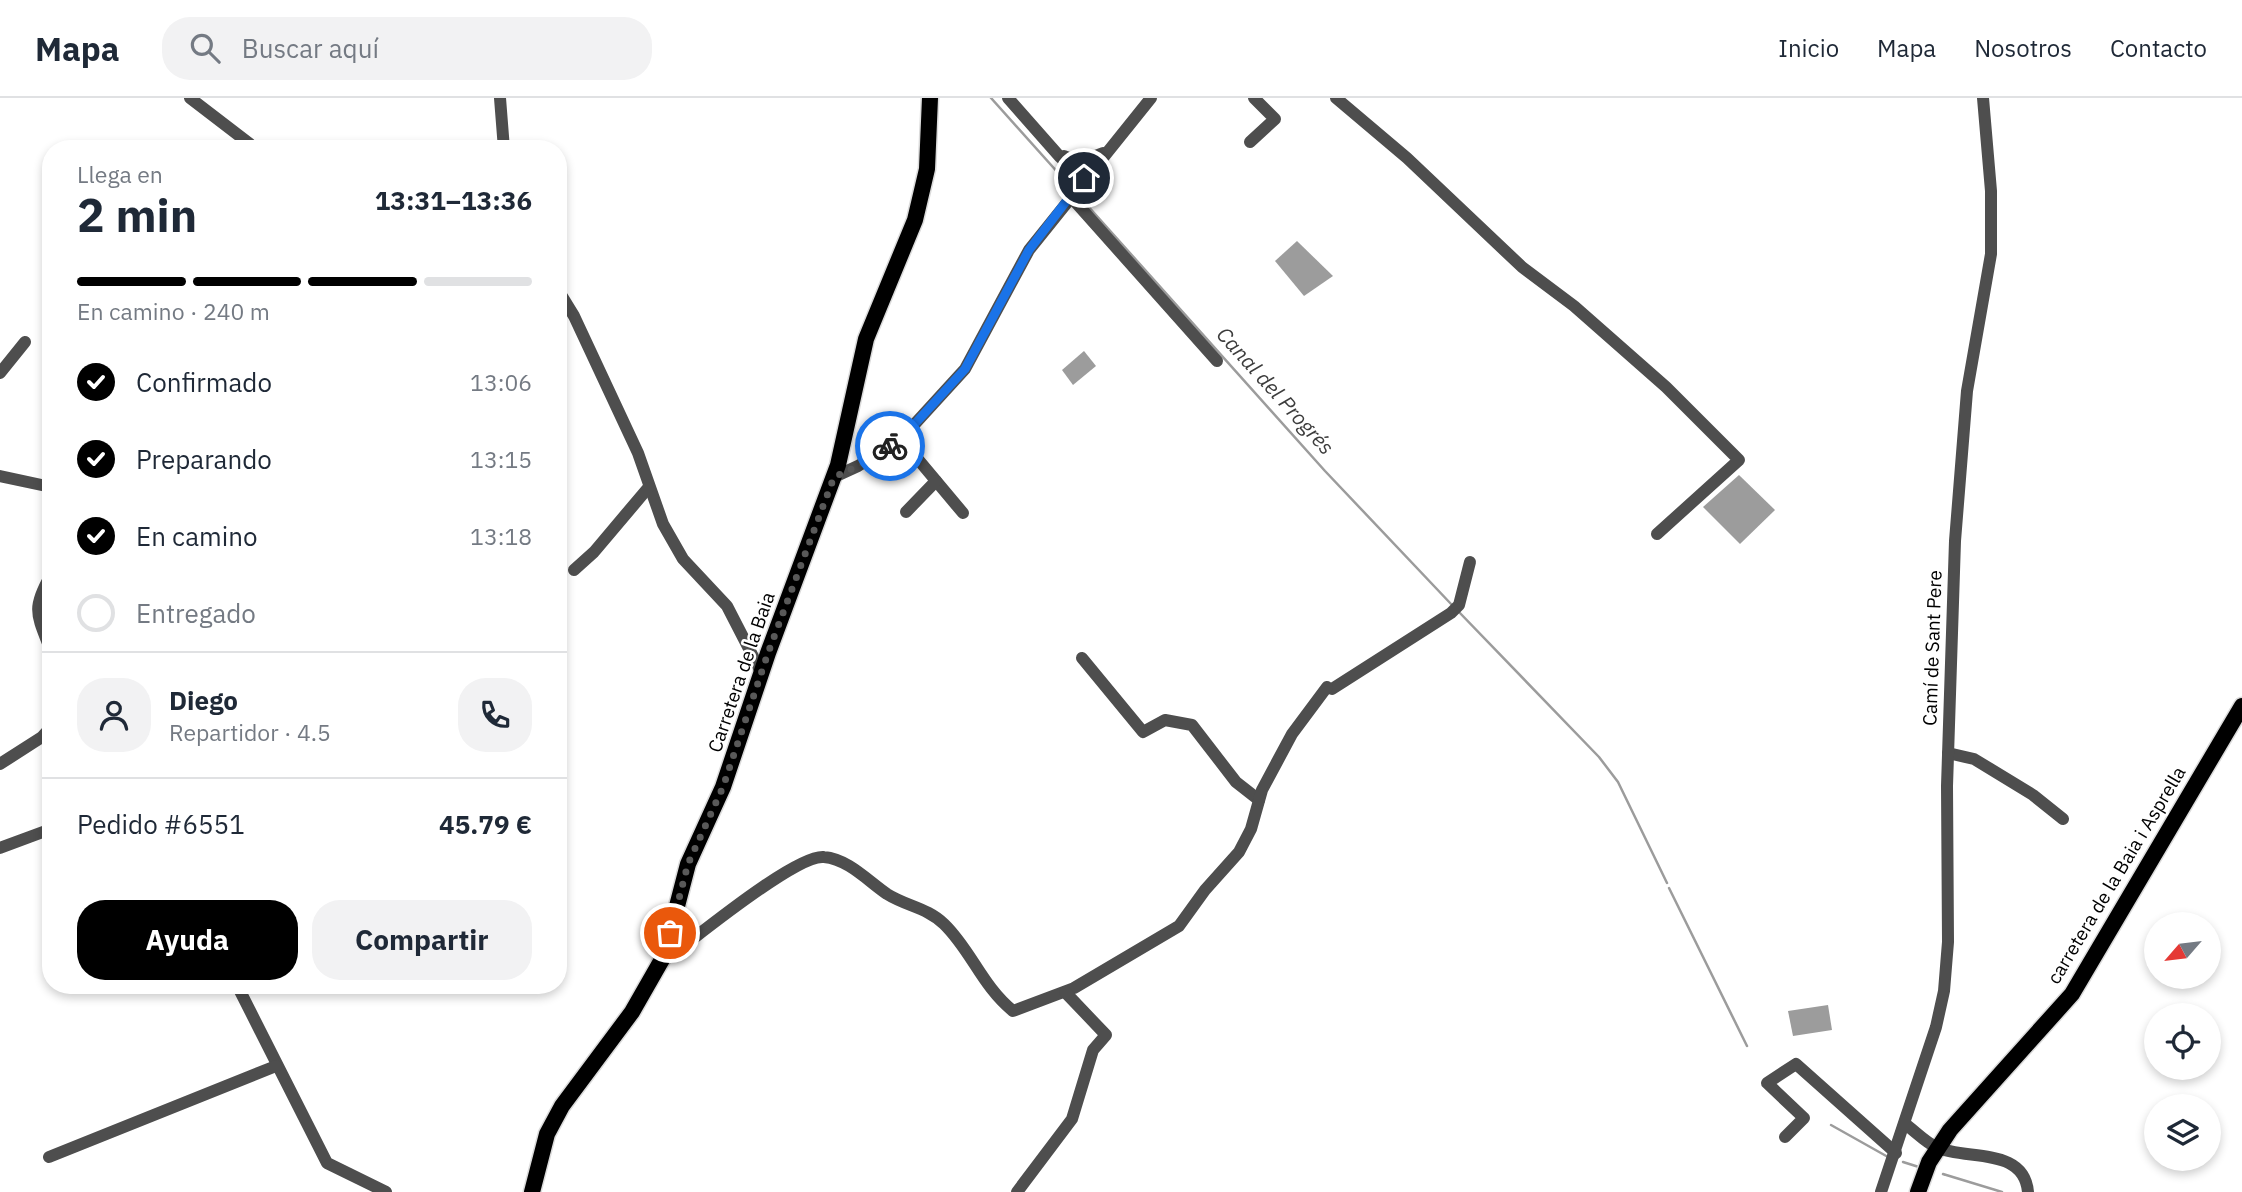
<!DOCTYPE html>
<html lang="es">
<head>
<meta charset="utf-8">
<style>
  :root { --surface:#fff; --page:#f2f2f3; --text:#1f2937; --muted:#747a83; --line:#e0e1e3; --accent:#000 }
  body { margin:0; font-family:"IBM Plex Sans",sans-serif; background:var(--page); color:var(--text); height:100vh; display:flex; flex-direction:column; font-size:26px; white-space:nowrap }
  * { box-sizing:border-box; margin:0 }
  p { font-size:23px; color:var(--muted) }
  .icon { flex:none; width:38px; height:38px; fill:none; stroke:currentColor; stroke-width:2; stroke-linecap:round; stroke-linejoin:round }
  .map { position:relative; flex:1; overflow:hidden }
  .drawer { position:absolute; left:42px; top:42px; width:525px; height:854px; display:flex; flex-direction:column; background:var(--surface); border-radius:28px; box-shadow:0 4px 10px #0003 }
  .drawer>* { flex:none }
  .needle { width:46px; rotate:242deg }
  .fabs { position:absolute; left:2144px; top:814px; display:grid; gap:14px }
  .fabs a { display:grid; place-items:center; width:77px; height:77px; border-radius:50%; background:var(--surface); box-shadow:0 4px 10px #0003; font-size:35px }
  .pin { position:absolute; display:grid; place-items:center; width:60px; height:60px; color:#fff; margin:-30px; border:4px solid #fff; border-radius:50%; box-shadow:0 2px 7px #0007 }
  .courier { position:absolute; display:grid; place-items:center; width:70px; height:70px; margin:-35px; border:5px solid #1a73e8; border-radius:50%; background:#fff; color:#222; box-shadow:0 2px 9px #0007 }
  .head em { font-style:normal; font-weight:700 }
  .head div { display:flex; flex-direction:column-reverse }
  .head { display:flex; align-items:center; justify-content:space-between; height:119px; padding:0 35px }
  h1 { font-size:46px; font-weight:700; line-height:52px }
  .bar { display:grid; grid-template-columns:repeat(4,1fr); gap:10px 7px; align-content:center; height:84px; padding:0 35px }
  .bar i { height:9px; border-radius:5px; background:var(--line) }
  .bar .current { background:var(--accent) }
  .bar p { grid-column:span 4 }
  .line { display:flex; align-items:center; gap:18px; padding:0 35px; border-top:2px solid var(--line) }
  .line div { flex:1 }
  .round { display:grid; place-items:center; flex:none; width:74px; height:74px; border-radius:28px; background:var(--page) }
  ol { padding:0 35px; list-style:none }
  li { display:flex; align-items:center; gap:21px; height:77px }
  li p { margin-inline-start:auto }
  li .icon { padding:7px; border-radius:50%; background:var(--accent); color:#fff; stroke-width:4 }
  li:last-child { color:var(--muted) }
  li i { width:38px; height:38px; border:4px solid var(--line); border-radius:50% }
  .button { display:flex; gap:14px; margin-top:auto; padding:14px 35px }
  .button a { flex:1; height:80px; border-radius:28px; background:var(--accent); color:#fff; font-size:28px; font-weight:700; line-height:80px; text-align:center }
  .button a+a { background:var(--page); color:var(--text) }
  header { display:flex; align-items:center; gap:42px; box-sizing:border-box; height:98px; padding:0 35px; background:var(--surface); border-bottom:2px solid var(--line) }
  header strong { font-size:33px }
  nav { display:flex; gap:38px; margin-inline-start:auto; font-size:24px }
  .search { width:490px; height:63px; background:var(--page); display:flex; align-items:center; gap:18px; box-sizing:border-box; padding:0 24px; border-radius:28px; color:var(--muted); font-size:26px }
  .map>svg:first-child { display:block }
</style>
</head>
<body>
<header>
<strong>Mapa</strong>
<div class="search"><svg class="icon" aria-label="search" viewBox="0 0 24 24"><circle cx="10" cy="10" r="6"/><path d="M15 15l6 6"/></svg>Buscar aquí</div>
<nav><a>Inicio</a><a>Mapa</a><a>Nosotros</a><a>Contacto</a></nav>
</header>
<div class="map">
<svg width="2242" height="1094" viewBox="0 0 2242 1094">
  <rect width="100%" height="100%" fill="#fff"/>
  <!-- water -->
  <g fill="#9c9c9c">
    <path d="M1297,143L1333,178L1304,198L1275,163Z"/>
    <path d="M1084,253L1096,268L1073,287L1062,272Z"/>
    <path d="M1739,377L1775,412L1740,446L1703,409Z"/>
    <path d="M1828,907L1832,932L1793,938L1788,913Z"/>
  </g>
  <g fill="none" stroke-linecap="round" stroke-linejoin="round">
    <!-- stream -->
    <g stroke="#9c9c9c" stroke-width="2.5">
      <path d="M991,0L1069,87"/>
      <path d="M1078,97L1325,373L1452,507"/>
      <path d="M1458,513L1599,659L1618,684L1667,785"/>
      <path d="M1669,790L1747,948"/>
      <path d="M1831,1027L1888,1059"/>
      <path d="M1903,1064L1922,1070"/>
      <path d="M1943,1076L2002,1094"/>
    </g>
    <!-- major casing -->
    <g stroke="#dbdbdb" stroke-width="19">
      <g id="major">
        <path d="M532,1094L547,1036L562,1008L632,914L664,858L688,766L723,689L768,555L838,367L866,241L915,122L927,71L930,0"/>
        <path d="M1918,1094L1929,1064L1950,1032L2072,896L2242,608"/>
      </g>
    </g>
    <!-- minor -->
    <g stroke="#4e4e4e" stroke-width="12">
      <path d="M190,0L250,46"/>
      <path d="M500,0L504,51"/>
      <path d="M1008,0L1060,59L1084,80"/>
      <path d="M1336,0L1407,60L1522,169L1574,208L1666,289L1739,362L1657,436"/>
      <path d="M1250,44L1275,21L1254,0"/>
      <path d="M1064,58L1079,64L1103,55"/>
      <path d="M1071,99L1217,263"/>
      <path d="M558,192L574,218L638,355L663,426L683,461L727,508L762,576"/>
      <path d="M0,275L25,244"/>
      <path d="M901,341L963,415"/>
      <path d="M0,378L51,389"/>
      <path d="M834,379L858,368L901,341L965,271L1029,152L1151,0"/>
      <path d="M906,414L936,383"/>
      <path d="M574,472L594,454L648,390"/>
      <path d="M51,477C31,511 37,517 51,553"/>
      <path d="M1082,560L1143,634L1165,622L1192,627L1236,684L1259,702"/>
      <path d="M1332,591L1451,515L1459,507L1470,464"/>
      <path d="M1948,655L1974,661L2033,697L2063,721"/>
      <path d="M0,666L42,639L51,629"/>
      <path d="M0,750L51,731"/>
      <path d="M664,858L681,850C706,831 798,756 824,759C848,761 868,783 887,796C906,808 928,810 944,826C971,852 982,888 1013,913L1074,890L1179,828L1205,792L1239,754L1251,731L1262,692L1292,636L1327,589"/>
      <path d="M237,887L327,1065L386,1094"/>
      <path d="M1905,1026C1915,1033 1925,1044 1936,1049C1966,1063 2024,1048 2028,1094"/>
      <path d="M1785,1039L1804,1020L1767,985L1796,966L1896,1055"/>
      <path d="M49,1059L276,968"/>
      <path d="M1017,1094L1072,1021L1093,952L1106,937L1065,894"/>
      <path d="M1881,1094L1936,929L1944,893L1948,844L1947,688L1955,443L1967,293L1991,156V93L1983,0"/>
    </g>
    <!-- major -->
    <use href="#major" stroke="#000" stroke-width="16"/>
  </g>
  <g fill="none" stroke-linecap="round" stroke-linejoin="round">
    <!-- done -->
    <path stroke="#595959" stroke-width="7" stroke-dasharray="0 12.6" d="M670,835L688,766L723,689L768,555L834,379L858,368L890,348"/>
    <!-- route -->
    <path stroke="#1a73e8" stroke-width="9" d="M890,348L901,341L965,271L1029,152L1084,80"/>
  </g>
  <g text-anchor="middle" stroke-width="5" stroke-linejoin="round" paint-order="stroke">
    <!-- street labels -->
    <g font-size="19" fill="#000" stroke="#fff">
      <text transform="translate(1932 550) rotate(-88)" y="7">Camí de Sant Pere</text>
      <text transform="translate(741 574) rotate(-71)" y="7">Carretera de la Baia</text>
      <text transform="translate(2116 777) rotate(-59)" y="7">carretera de la Baia i Asprella</text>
    </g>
    <!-- water labels -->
    <g font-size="21" font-style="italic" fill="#3d3d3d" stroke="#fff">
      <text transform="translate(1275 293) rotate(48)" y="7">Canal del Progrés</text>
    </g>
  </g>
</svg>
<div class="fabs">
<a><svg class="needle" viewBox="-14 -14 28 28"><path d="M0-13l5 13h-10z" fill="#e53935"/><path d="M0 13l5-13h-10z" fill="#747a83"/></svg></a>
<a><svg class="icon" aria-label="locate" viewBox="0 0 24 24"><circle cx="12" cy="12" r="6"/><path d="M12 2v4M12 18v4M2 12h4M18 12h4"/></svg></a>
<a><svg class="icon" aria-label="layers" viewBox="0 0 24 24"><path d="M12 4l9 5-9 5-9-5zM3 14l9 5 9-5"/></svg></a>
</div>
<div class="pin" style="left:670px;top:835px;background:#ea580c"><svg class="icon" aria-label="bag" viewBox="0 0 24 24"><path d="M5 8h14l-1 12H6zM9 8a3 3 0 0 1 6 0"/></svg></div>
<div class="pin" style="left:1084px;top:80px;background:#1f2937"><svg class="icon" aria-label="home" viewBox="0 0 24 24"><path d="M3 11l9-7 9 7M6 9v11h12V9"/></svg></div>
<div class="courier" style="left:890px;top:348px"><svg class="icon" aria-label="bike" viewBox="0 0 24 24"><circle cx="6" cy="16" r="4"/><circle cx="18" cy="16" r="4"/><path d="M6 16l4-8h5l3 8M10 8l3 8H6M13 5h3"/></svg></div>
<section class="drawer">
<div class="head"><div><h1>2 min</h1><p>Llega en</p></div><em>13:31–13:36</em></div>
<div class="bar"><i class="current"></i><i class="current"></i><i class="current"></i><i></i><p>En camino · 240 m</p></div>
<ol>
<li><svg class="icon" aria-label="check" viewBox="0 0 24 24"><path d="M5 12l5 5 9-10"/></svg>Confirmado<p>13:06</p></li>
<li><svg class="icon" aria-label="check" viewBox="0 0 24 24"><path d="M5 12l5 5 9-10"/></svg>Preparando<p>13:15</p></li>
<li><svg class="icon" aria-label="check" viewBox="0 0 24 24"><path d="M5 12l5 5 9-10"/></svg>En camino<p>13:18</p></li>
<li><i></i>Entregado</li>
</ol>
<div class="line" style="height:126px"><a class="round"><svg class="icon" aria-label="person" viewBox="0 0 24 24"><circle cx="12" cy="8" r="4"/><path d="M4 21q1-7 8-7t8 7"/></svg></a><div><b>Diego</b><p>Repartidor · 4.5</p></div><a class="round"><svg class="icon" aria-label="phone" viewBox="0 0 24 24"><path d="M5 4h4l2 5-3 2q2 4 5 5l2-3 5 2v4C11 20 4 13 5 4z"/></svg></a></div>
<div class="line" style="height:91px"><div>Pedido #6551</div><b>45.79 €</b></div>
<div class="button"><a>Ayuda</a><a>Compartir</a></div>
</section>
</div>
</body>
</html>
